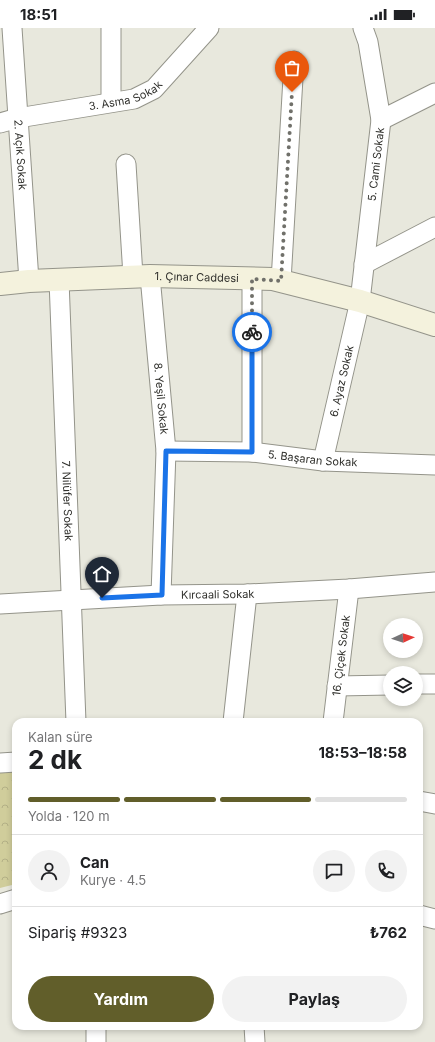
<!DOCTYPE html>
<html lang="tr">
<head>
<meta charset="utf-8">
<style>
  :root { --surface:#fff; --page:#f2f2f2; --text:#202124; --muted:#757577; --line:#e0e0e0; --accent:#615e2a }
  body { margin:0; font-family:Inter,sans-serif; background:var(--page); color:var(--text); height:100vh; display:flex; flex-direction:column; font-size:15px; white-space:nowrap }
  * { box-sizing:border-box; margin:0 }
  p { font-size:13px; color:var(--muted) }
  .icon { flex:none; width:22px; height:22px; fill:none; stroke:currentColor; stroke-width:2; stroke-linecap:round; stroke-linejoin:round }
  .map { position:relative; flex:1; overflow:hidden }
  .panel { position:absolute; left:12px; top:690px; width:411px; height:312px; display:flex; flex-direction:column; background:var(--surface); border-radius:12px; box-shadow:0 2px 6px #0003 }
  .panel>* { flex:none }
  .needle { width:26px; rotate:87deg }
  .controls { position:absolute; left:383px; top:590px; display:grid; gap:8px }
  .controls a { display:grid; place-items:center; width:40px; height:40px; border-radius:50%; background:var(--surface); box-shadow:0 2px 6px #0003; font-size:20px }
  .pin { position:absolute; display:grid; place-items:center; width:34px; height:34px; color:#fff; margin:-41px -17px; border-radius:50% 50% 50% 0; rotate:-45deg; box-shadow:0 0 4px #0007 }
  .pin .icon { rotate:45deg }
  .courier { position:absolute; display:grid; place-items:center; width:40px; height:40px; margin:-20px; border:3px solid #1a73e8; border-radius:50%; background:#fff; color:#222; box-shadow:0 1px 5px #0007 }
  .summary em { font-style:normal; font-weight:700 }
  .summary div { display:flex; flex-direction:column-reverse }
  .summary { display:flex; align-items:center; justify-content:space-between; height:68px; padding:0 16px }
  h1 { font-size:26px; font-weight:700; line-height:30px }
  .bar { display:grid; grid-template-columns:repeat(4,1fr); gap:6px 4px; align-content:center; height:48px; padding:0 16px }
  .bar i { height:5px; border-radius:3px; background:var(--line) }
  .bar .active { background:var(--accent) }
  .bar p { grid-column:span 4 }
  .line { display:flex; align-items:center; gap:10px; padding:0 16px; border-top:1px solid var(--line) }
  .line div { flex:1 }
  .round { display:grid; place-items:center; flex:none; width:42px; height:42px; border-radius:21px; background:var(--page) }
  .primary-button { display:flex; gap:8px; margin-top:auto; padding:8px 16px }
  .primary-button a { flex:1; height:46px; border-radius:24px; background:var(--accent); color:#fff; font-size:16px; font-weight:700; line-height:46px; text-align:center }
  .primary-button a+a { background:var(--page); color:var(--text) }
  .status { display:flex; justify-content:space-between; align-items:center; height:28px; padding:0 20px; background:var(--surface); direction:ltr }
  .status svg { height:11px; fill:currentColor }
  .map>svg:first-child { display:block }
</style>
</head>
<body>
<div class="status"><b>18:51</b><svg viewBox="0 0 49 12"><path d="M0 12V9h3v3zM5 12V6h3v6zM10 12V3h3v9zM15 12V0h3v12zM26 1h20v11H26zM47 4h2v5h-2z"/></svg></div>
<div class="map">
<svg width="435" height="1014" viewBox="0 0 435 1014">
  <defs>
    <pattern id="park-crowns" width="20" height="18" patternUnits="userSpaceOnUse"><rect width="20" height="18" fill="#d0cd9b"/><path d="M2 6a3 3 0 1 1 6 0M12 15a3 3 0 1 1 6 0" fill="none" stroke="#b3b086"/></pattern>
  </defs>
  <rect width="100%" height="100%" fill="#e8e8dd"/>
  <!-- park -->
  <path fill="url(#park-crowns)" d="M16,738V856L0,860V739Z"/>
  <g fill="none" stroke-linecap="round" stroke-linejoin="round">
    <!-- street casing -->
    <g stroke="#94948a" stroke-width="21">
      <g id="street">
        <path id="s1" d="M12,0L29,253"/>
        <path d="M111,74V0"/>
        <path d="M381,92L435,65"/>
        <path id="s2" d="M0,95L18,90L134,71L154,61L209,0"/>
        <path d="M126,136L133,248"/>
        <path d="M364,236L435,199"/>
        <path id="s3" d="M150,248L166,423L161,567"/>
        <path id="s4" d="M59,252L76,694"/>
        <path d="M281,253L294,33"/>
        <path id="s5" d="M166,423L252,424L323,433L435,437"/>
        <path d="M252,424V251"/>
        <path id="s6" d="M323,433L360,273L381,92L368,14L363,0"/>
        <path id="s7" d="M0,576L161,567L247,566L349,561L435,554"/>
        <path d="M416,656H435"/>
        <path d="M337,658L390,657"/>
        <path d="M233,694L247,566"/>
        <path id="s8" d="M333,694L349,561"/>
        <path d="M0,735L16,734"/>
        <path d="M419,773L435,776"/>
        <path d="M0,876L16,871"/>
        <path d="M419,887L435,891"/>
        <path d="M96,998V1014"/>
        <path d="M254,998L255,1014"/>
      </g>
    </g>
    <!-- secondary casing -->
    <g stroke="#94948a" stroke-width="24">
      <g id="secondary">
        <path id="s9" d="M0,256L29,253L150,248L273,251L360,273L435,297"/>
      </g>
    </g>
    <!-- street -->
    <use href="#street" stroke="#fff" stroke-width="19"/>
    <!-- secondary -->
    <use href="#secondary" stroke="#f4f2dd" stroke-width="22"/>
  </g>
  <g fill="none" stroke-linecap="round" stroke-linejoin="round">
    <!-- done -->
    <path stroke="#70706a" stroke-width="4" stroke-dasharray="0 7.2" d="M252,304V251L281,253L292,64"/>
    <!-- route -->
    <path stroke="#1a73e8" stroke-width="5" d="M102,570L162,567L166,423L252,424V304"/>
  </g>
  <g text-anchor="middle" stroke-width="4" stroke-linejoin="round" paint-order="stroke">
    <!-- street labels -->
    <g font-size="11" fill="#30302c" stroke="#e8e8dd">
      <text dy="4" stroke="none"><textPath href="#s2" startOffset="129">3. Asma Sokak</textPath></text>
      <text dy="4" stroke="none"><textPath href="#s1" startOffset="127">2. Açık Sokak</textPath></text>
      <text dy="4" stroke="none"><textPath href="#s6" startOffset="302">5. Cami Sokak</textPath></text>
      <text dy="4" stroke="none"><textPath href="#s9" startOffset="197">1. Çınar Caddesi</textPath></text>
      <text dy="4" stroke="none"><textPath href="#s6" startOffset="82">6. Ayaz Sokak</textPath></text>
      <text dy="4" stroke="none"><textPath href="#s3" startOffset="123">8. Yeşil Sokak</textPath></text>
      <text dy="4" stroke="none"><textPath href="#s5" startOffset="147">5. Başaran Sokak</textPath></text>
      <text dy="4" stroke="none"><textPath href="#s4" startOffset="221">7. Nilüfer Sokak</textPath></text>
      <text dy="4" stroke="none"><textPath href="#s7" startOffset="218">Kırcaali Sokak</textPath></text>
      <text dy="4" stroke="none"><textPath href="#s8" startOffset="67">16. Çiçek Sokak</textPath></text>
    </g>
  </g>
</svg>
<div class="controls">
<a><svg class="needle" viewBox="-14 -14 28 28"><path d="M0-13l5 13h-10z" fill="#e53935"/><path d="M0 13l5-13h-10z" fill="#757577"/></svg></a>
<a><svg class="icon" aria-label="layers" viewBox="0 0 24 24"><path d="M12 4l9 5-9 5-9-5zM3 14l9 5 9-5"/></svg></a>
</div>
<div class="pin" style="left:292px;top:64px;background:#ea580c"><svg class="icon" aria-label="bag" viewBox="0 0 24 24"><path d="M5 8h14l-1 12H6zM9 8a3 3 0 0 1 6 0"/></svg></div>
<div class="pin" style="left:102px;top:570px;background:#1f2937"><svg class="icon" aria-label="home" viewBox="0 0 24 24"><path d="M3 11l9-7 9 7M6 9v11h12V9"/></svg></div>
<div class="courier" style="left:252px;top:304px"><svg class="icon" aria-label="bike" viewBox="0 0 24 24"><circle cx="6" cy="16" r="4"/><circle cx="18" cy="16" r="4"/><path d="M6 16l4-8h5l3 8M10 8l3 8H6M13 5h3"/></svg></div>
<section class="panel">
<div class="summary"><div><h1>2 dk</h1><p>Kalan süre</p></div><em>18:53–18:58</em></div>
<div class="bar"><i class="active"></i><i class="active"></i><i class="active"></i><i></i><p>Yolda · 120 m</p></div>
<div class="line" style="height:72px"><a class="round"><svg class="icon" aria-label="person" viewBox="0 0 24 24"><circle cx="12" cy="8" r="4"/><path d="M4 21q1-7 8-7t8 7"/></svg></a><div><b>Can</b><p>Kurye · 4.5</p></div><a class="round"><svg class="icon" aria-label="chat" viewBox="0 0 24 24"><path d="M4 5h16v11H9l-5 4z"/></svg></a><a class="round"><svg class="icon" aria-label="phone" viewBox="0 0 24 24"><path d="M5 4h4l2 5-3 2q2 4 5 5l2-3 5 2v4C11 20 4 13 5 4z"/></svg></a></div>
<div class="line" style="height:52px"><div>Sipariş #9323</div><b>₺762</b></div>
<div class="primary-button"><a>Yardım</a><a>Paylaş</a></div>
</section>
</div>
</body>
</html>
